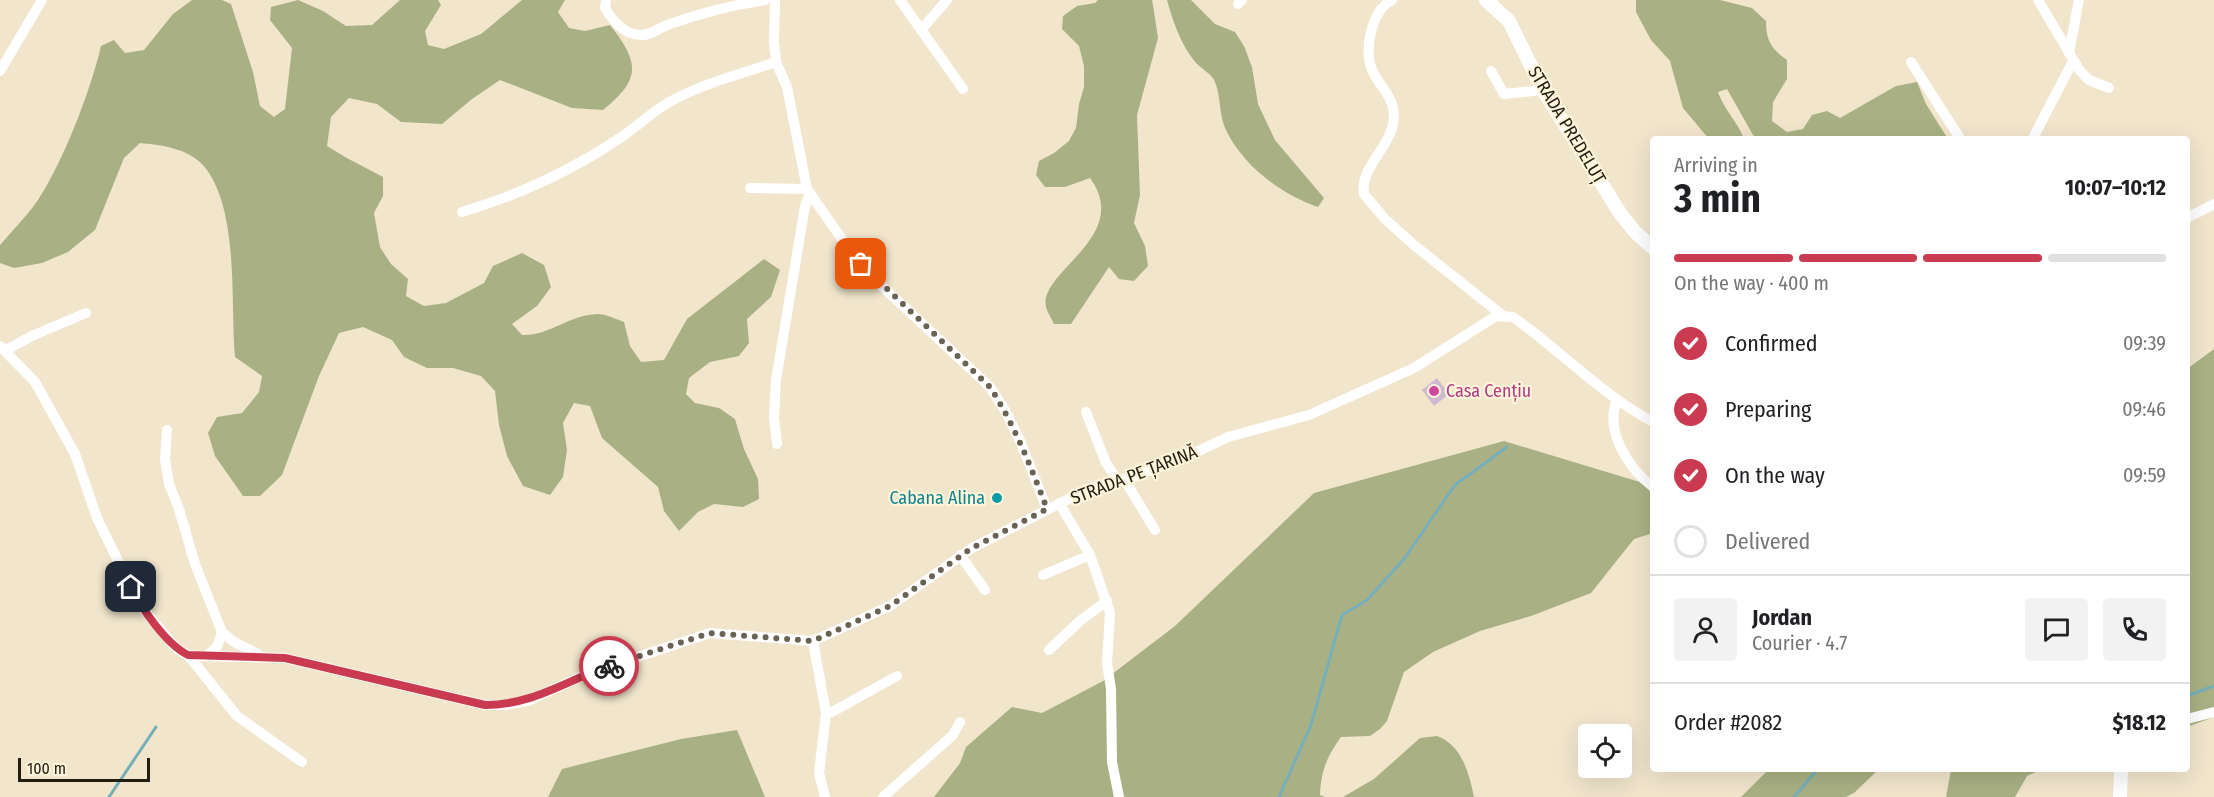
<!DOCTYPE html>
<html lang="en">
<head>
<meta charset="utf-8">
<style>
  :root { --surface:#fff; --page:#f2f2f2; --text:#202124; --muted:#757577; --line:#e0e0e0; --accent:#ca3a50 }
  body { margin:0; font-family:"Fira Sans Condensed",sans-serif; background:var(--page); color:var(--text); height:100vh; display:flex; flex-direction:column; font-size:22px; white-space:nowrap }
  * { box-sizing:border-box; margin:0 }
  p { font-size:20px; color:var(--muted) }
  .icon { flex:none; width:33px; height:33px; fill:none; stroke:currentColor; stroke-width:2; stroke-linecap:round; stroke-linejoin:round }
  .map { position:relative; flex:1; overflow:hidden }
  .side { position:absolute; left:1650px; top:136px; width:540px; height:636px; display:flex; flex-direction:column; background:var(--surface); border-radius:6px; box-shadow:0 6px 24px #0002 }
  .side>* { flex:none }
  .fabs { position:absolute; left:1578px; top:724px; display:grid; gap:12px }
  .fabs a { display:grid; place-items:center; width:54px; height:54px; border-radius:6px; background:var(--surface); box-shadow:0 6px 24px #0002; font-size:30px }
  .scale { position:absolute; left:18px; bottom:15px; width:132px; box-sizing:border-box; padding-left:6px; border:3px solid #211d13; border-top:0; font-size:16px; line-height:21px; white-space:nowrap; color:#211d13; -webkit-text-stroke:4px #fff4d9; paint-order:stroke }
  .pin { position:absolute; display:grid; place-items:center; width:51px; height:51px; color:#fff; margin:-26px; border-radius:12px; box-shadow:0 3px 9px #0006 }
  .courier { position:absolute; display:grid; place-items:center; width:60px; height:60px; margin:-30px; border:4px solid #ca3a50; border-radius:50%; background:#fff; color:#222; box-shadow:0 2px 8px #0007 }
  .summary em { font-style:normal; font-weight:700 }
  .summary div { display:flex; flex-direction:column-reverse }
  .summary { display:flex; align-items:center; justify-content:space-between; height:102px; padding:0 24px }
  h1 { font-size:39px; font-weight:700; line-height:45px }
  .bar { display:grid; grid-template-columns:repeat(4,1fr); gap:9px 6px; align-content:center; height:72px; padding:0 24px }
  .bar i { height:8px; border-radius:4px; background:var(--line) }
  .bar .active { background:var(--accent) }
  .bar p { grid-column:span 4 }
  .line { display:flex; align-items:center; gap:15px; padding:0 24px; border-top:2px solid var(--line) }
  .line div { flex:1 }
  .round { display:grid; place-items:center; flex:none; width:63px; height:63px; border-radius:6px; background:var(--page) }
  ol { padding:0 24px; list-style:none }
  li { display:flex; align-items:center; gap:18px; height:66px }
  li p { margin-inline-start:auto }
  li .icon { padding:6px; border-radius:50%; background:var(--accent); color:#fff; stroke-width:4 }
  li:last-child { color:var(--muted) }
  li i { width:33px; height:33px; border:3px solid var(--line); border-radius:50% }
  .map>svg:first-child { display:block }
</style>
</head>
<body>
<div class="map">
<svg width="2214" height="797" viewBox="0 0 2214 797">
  <rect width="100%" height="100%" fill="#f1e6cc"/>
  <!-- forest -->
  <g fill="#a9b184">
    <path d="M192,0H222L231,4L253,72L260,106L274,117L285,109L292,48L270,20L271,7L298,0L323,11L346,26L372,25L400,0H438L441,5L425,31L428,45L444,49L481,34L522,0H565L558,12L569,28L585,31L610,25C640,63 641,79 603,110L572,108L500,80L472,99L442,124L401,122L377,104L349,98L331,117L327,146L345,157L383,177V196L374,213L380,247L391,264L408,279L406,296L424,306L446,303L484,283L493,266L522,253L544,265L551,287L537,306L512,324L522,335C549,336 569,315 597,314C606,314 616,319 624,322L630,346L641,362L664,360L687,319L764,259L780,270L771,297L747,319L749,343L739,356L710,362L689,378L686,394L695,403L719,408L735,419L744,449L758,479L759,499L743,507L714,504L698,512L679,531L664,511L658,487L602,438L590,406L574,403L563,423L567,450L563,477L550,495L523,486L507,456L499,425L495,391L481,376L453,368H427L404,357L392,340L363,327L339,333L319,376L282,475L260,496H243L215,456L208,433L217,417L242,413L259,392L262,376L235,357C230,303 240,208 203,165C187,148 161,145 140,143L124,158L95,230L68,252L42,263L14,268L0,263V245C11,232 23,220 33,207C60,171 91,90 101,46L114,40L125,53L144,50L173,14Z"/>
    <path d="M1098,0H1152L1153,5L1158,38L1137,115L1140,195L1134,223L1145,246L1148,266L1134,281L1119,279L1109,267L1071,324H1054C1052,319 1047,312 1046,307C1038,271 1133,237 1090,178L1065,187H1045L1036,175L1039,161L1054,153L1069,141L1076,128L1079,104L1084,87V66L1079,46L1062,29L1063,16L1077,6L1095,3Z"/>
    <path d="M1167,0H1191L1215,24L1235,32L1244,46L1252,67L1258,104L1275,140L1324,198L1318,207C1280,194 1242,165 1225,128C1219,114 1221,97 1215,82C1213,75 1202,69 1196,63C1181,45 1173,22 1167,0Z"/>
    <path d="M1636,0H1720L1752,8L1766,21C1766,40 1771,49 1787,60V79L1773,102L1772,121L1787,132L1803,129L1812,115L1827,111L1840,118L1896,86L1917,82L1926,104L1948,139H1759L1753,135L1727,89L1718,92C1724,110 1738,122 1744,139H1709L1683,108L1670,61L1651,40L1636,12Z"/>
    <path d="M2214,349V717L2187,727V369Z"/>
    <path d="M1504,441L1653,486V533L1634,539L1591,593L1531,616L1480,631L1433,652L1404,672L1387,721L1380,729L1370,736L1341,737C1327,756 1321,771 1320,795L1325,797H934L960,763L966,747L1012,707L1042,713L1103,681L1175,626L1314,493Z"/>
    <path d="M737,730L765,797H548L562,769L681,739Z"/>
    <path d="M1437,736C1462,745 1469,773 1474,797H1343L1374,779L1420,738Z"/>
    <path d="M1768,770H1878L1854,793L1846,797H1741Z"/>
    <path d="M1951,770H2040L2027,776L2015,797H1946Z"/>
  </g>
  <g fill="none" stroke-linecap="round" stroke-linejoin="round">
    <!-- stream -->
    <g stroke="#76afbb" stroke-width="3">
      <path d="M2187,696L2214,686"/>
      <path d="M109,797L156,727"/>
      <path d="M1279,797L1311,725L1342,615L1367,600L1404,559L1455,485L1507,447"/>
      <path d="M1794,797L1817,770"/>
    </g>
  </g>
  <!-- building -->
  <path fill="#cebad0" d="M1437,378L1449,394L1434,406L1422,390Z"/>
  <g fill="none" stroke-linecap="round" stroke-linejoin="round">
    <!-- minor -->
    <g stroke="#fff" stroke-width="10">
      <path d="M606,0L605,8C613,21 623,34 640,35C651,36 660,27 670,24C701,13 733,5 765,0"/>
      <path d="M775,0L774,42L776,62L787,87L807,189L851,252L871,276L990,387L1006,412L1021,443L1047,509"/>
      <path d="M900,0L963,89"/>
      <path d="M1392,0C1371,11 1363,51 1373,72C1379,85 1390,93 1393,108C1400,143 1359,163 1364,194L1385,219L1414,245L1502,315"/>
      <path d="M2038,0L2080,71L2089,80L2109,88"/>
      <path d="M1238,4L1242,0"/>
      <path d="M921,30L947,0"/>
      <path d="M2069,53L2079,0"/>
      <path d="M1911,62L1961,140"/>
      <path d="M0,71L42,0"/>
      <path d="M1491,71L1504,94L1543,90"/>
      <path d="M2032,140L2073,61"/>
      <path d="M750,188L807,189"/>
      <path d="M462,212C519,195 571,171 620,138C640,125 655,108 677,98C709,82 743,73 776,62"/>
      <path d="M2187,218L2214,204"/>
      <path d="M0,346L35,382L75,454L97,518L139,604L177,649L188,655L201,656L285,658L485,705H506L528,701L589,673L710,633L813,641L890,606L972,548L1090,488L1133,477L1184,458L1228,437L1309,415L1414,368L1496,316L1513,317C1561,351 1601,394 1653,422"/>
      <path d="M6,350L34,335L86,313"/>
      <path d="M1617,400C1604,431 1629,469 1653,487"/>
      <path d="M1086,412L1106,463L1118,481"/>
      <path d="M167,430L165,459L169,484L179,509L195,564L222,632L234,642L258,654"/>
      <path d="M777,444L774,417L776,380L805,206L810,193"/>
      <path d="M1124,479L1155,530"/>
      <path d="M1059,503L1090,555L1110,613L1107,663L1111,689L1112,762L1119,797"/>
      <path d="M960,555L985,590"/>
      <path d="M1043,575L1090,555"/>
      <path d="M813,641L826,713L819,773L825,797"/>
      <path d="M1049,650L1081,620L1107,601"/>
      <path d="M188,655L237,716L302,762"/>
      <path d="M206,656L217,647L222,632"/>
      <path d="M826,713L832,712L897,676"/>
      <path d="M2187,719L2214,712"/>
      <path d="M883,797L953,735L960,722"/>
    </g>
    <!-- major -->
    <g stroke="#fff" stroke-width="14">
      <path d="M1486,0L1509,21L1543,90L1620,213L1635,232L1653,248"/>
      <path d="M2120,797L2121,770"/>
    </g>
  </g>
  <g fill="none" stroke-linecap="round" stroke-linejoin="round">
    <!-- done -->
    <path stroke="#6a6354" stroke-width="6" stroke-dasharray="0 10.8" d="M609,666L710,633L813,641L890,606L972,548L1047,509C1031,467 1015,426 990,387L861,264"/>
    <!-- route -->
    <path stroke="#ca3a50" stroke-width="8" d="M131,587C142,609 166,644 188,655L285,658L485,705C533,705 565,681 609,666"/>
  </g>
  <!-- markers -->
  <circle fill="#d1479c" stroke="#fff4d9" stroke-width="2" cx="1434" cy="391" r="6"/>
  <circle fill="#0f9aa8" stroke="#fff4d9" stroke-width="2" cx="997" cy="498" r="6"/>
  <g text-anchor="middle" stroke-width="4.5" stroke-linejoin="round" paint-order="stroke">
    <!-- street labels -->
    <g font-size="18" fill="#211d13" stroke="#fff4d9">
      <text transform="translate(1567 125) rotate(59)" y="6">STRADA PREDELUȚ</text>
      <text transform="translate(1134 475) rotate(-21)" y="6">STRADA PE ȚARINĂ</text>
    </g>
    <!-- hotel labels -->
    <g font-size="18" fill="#b23c85" stroke="#fff4d9" text-anchor="start">
      <text x="1446" y="397">Casa Cențiu</text>
    </g>
    <!-- culture labels -->
    <g font-size="18" fill="#0d838f" stroke="#fff4d9" text-anchor="end">
      <text x="985" y="504">Cabana Alina</text>
    </g>
  </g>
</svg>
<div class="fabs">
<a><svg class="icon" aria-label="locate" viewBox="0 0 24 24"><circle cx="12" cy="12" r="6"/><path d="M12 2v4M12 18v4M2 12h4M18 12h4"/></svg></a>
</div>
<div class="scale">100 m</div>
<div class="pin" style="left:861px;top:264px;background:#ea580c"><svg class="icon" aria-label="bag" viewBox="0 0 24 24"><path d="M5 8h14l-1 12H6zM9 8a3 3 0 0 1 6 0"/></svg></div>
<div class="pin" style="left:131px;top:587px;background:#1f2937"><svg class="icon" aria-label="home" viewBox="0 0 24 24"><path d="M3 11l9-7 9 7M6 9v11h12V9"/></svg></div>
<div class="courier" style="left:609px;top:666px"><svg class="icon" aria-label="bike" viewBox="0 0 24 24"><circle cx="6" cy="16" r="4"/><circle cx="18" cy="16" r="4"/><path d="M6 16l4-8h5l3 8M10 8l3 8H6M13 5h3"/></svg></div>
<section class="side">
<div class="summary"><div><h1>3 min</h1><p>Arriving in</p></div><em>10:07–10:12</em></div>
<div class="bar"><i class="active"></i><i class="active"></i><i class="active"></i><i></i><p>On the way · 400 m</p></div>
<ol>
<li><svg class="icon" aria-label="check" viewBox="0 0 24 24"><path d="M5 12l5 5 9-10"/></svg>Confirmed<p>09:39</p></li>
<li><svg class="icon" aria-label="check" viewBox="0 0 24 24"><path d="M5 12l5 5 9-10"/></svg>Preparing<p>09:46</p></li>
<li><svg class="icon" aria-label="check" viewBox="0 0 24 24"><path d="M5 12l5 5 9-10"/></svg>On the way<p>09:59</p></li>
<li><i></i>Delivered</li>
</ol>
<div class="line" style="height:108px"><a class="round"><svg class="icon" aria-label="person" viewBox="0 0 24 24"><circle cx="12" cy="8" r="4"/><path d="M4 21q1-7 8-7t8 7"/></svg></a><div><b>Jordan</b><p>Courier · 4.7</p></div><a class="round"><svg class="icon" aria-label="chat" viewBox="0 0 24 24"><path d="M4 5h16v11H9l-5 4z"/></svg></a><a class="round"><svg class="icon" aria-label="phone" viewBox="0 0 24 24"><path d="M5 4h4l2 5-3 2q2 4 5 5l2-3 5 2v4C11 20 4 13 5 4z"/></svg></a></div>
<div class="line" style="height:78px"><div>Order #2082</div><b>$18.12</b></div>
</section>
</div>
</body>
</html>
